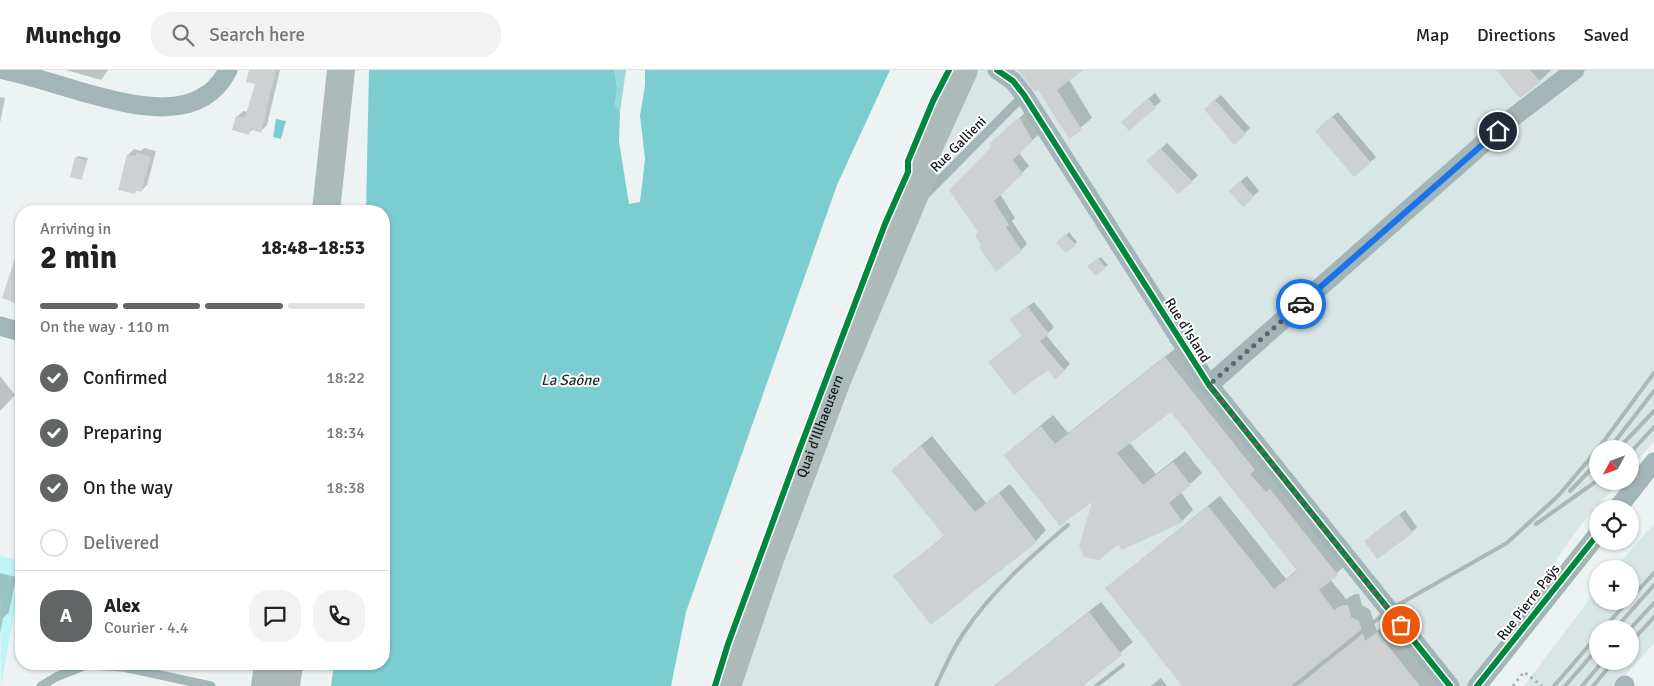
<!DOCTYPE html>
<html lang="en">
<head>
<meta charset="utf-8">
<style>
  :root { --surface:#fff; --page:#f2f2f2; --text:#222; --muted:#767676; --line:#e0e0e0; --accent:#616565 }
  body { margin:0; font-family:Signika,sans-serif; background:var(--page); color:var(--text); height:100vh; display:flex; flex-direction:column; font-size:19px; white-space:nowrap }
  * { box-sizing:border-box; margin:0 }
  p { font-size:16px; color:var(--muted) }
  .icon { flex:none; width:28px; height:28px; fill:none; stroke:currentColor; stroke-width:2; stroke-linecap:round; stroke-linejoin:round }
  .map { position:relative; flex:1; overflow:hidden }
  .panel { position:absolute; left:15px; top:135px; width:375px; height:465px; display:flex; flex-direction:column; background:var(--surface); border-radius:20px; box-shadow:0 1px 4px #0004 }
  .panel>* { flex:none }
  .needle { width:32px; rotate:229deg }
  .tools { position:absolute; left:1589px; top:370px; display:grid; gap:10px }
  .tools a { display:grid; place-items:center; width:50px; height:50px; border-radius:50%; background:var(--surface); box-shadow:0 1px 4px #0004; font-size:25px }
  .pin { position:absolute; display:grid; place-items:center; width:42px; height:42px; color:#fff; margin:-21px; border:2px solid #fff; border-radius:50%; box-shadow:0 1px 5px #0007 }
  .courier { position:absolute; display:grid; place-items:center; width:50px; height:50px; margin:-25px; border:4px solid #1a73e8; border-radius:50%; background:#fff; color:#222; box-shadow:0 1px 6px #0007 }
  .summary em { font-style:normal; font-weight:700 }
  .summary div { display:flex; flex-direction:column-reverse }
  .summary { display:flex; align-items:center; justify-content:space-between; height:85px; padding:0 25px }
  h1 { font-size:32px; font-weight:700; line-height:38px }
  .bar { display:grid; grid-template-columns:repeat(4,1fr); gap:8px 5px; align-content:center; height:60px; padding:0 25px }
  .bar i { height:6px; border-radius:4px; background:var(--line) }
  .bar .on { background:var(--accent) }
  .bar p { grid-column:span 4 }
  .line { display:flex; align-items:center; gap:12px; padding:0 25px; border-top:1px solid var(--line) }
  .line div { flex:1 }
  .round { display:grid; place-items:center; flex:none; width:52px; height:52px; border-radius:20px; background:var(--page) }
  ol { padding:0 25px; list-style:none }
  li { display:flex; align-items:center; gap:15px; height:55px }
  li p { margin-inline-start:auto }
  li .icon { padding:5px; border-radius:50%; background:var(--accent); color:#fff; stroke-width:4 }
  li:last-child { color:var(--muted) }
  li i { width:28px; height:28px; border:2px solid var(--line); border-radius:50% }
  header { display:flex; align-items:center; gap:30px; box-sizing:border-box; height:70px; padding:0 25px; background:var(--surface); border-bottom:1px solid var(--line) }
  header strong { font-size:24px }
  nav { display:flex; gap:28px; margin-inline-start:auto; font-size:18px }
  .search { width:350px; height:45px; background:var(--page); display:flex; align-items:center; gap:12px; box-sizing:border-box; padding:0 18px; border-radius:20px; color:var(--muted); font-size:19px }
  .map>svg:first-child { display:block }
</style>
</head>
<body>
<header>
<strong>Munchgo</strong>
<div class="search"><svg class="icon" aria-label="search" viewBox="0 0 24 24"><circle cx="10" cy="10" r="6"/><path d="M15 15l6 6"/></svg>Search here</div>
<nav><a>Map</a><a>Directions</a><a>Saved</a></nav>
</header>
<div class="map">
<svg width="1654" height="616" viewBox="0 0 1654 616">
  <rect width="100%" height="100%" fill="#edf3f3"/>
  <!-- built -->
  <g fill="#d9e6e6" fill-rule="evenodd">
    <path d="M976,0H1654V372L1630,399V379H1598V411H1620L1580,456L1468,616H735L795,433Z"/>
    <path d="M1654,454V573L1616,616H1524L1597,519L1598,531H1630V499H1614ZM1598,559H1630V591H1598Z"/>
  </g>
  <!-- green -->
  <path fill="#bff5f7" d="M0,486L21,491V507L1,616Z"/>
  <!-- forest -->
  <path fill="#98d9db" d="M614,0H626L620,42L615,35L617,18Z"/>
  <!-- water -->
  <g fill="#7ccdd0">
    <path d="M369,0H614L617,18L615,35L620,42L619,71L629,134L640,132L645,89L640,46L645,15V0H890L837,115L686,542L671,616H331L334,594H384V141H366Z"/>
    <path d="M276,49L286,51L281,69L273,67Z"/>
  </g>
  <!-- shadow -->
  <g fill="#0003">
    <path d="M66,0H108L101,10Z"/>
    <path d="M251,0H280L267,55L261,61L253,59L248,64L237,47L243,41L248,42L256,14Z"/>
    <path d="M1021,0H1081L1069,10L1092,48L1069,67L1039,18Z"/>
    <path d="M1497,0H1551L1540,11Z"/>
    <path d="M1155,23L1161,31L1129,59L1128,46Z"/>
    <path d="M1221,25L1250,58L1245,63L1210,34Z"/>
    <path d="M0,27L5,28L0,53Z"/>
    <path d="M1026,42L1039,64L1019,83L1029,96L1000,124L1015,148L1012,151L1027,174L1021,180L983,175L979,162L992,77L997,68Z"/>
    <path d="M1338,42L1376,87L1354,105L1322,55Z"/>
    <path d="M1167,73L1198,105L1192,111L1148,91Z"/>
    <path d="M144,78L156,81L147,115L141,121L138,120L134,123L128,85L134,79L141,81Z"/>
    <path d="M78,86L88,88L81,109L76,88Z"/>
    <path d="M1247,106L1259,121L1243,135L1236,115Z"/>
    <path d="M1069,162L1077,172L1066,182L1058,173Z"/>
    <path d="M1101,187L1108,195L1096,204L1091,194Z"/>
    <path d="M1034,232L1054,257L1046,265L1070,294L1064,300L995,287L1023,265L1010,249Z"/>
    <path d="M1177,277L1349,492L1330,509L1346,529L1355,524H1359L1362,535L1370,540L1377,561L1389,551L1440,616H1297L1106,518L1220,426L1286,509L1298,499L1171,341L1129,372L1156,404L1185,381L1202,403L1181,422L1193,440L1182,451L1118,473L1099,489L1089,488L1082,482L1094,428L1005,385L1053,345L1068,363Z"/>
    <path d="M0,306L15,325L0,341Z"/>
    <path d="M932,366L986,433L1010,414L1046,460L1036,471L895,507L945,465L892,400Z"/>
    <path d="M1405,440L1417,457L1412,462L1365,471Z"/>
    <path d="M0,503L16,507L9,542L3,548L0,564Z"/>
    <path d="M1101,532L1133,572L1081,616H994Z"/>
    <path d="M1161,608L1167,616H1151Z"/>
  </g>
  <!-- building -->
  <g fill="#cdd1d1">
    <path d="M249,0H276L261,63L250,59L249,65L232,60L236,46L245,48L255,14L246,12Z"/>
    <path d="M1018,0H1083L1057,20L1082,60L1069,69L1038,20L1035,22Z"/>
    <path d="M1496,0H1530L1541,12L1520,28Z"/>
    <path d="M1148,28L1156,38L1129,61L1121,52Z"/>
    <path d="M1215,30L1246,64L1234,75L1204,39Z"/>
    <path d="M1332,46L1371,93L1354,107L1315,61Z"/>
    <path d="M1019,47L1033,71L1013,90L1023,104L994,131L1009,155L1006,157L1022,181L996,202L979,177L981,176L975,165L978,162L949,120L991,77L989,74Z"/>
    <path d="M1160,78L1193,112L1178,124L1146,91Z"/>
    <path d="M137,83L151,87L141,122L136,120L135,124L118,120L127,84L136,86Z"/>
    <path d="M75,87L86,91L82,110L70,107Z"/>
    <path d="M1240,111L1254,127L1243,137L1229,121Z"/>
    <path d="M1065,164L1076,175L1066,183L1056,173Z"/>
    <path d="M19,176L21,177V235L2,228Z"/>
    <path d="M1098,188L1106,198L1096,206L1087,196Z"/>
    <path d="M1028,237L1049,264L1040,271L1065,301L1055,309L1048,300L1014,325L988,292L1022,266L1009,249Z"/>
    <path d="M1165,287L1255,400L1250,404L1266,422L1270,419L1338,505L1319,520L1334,540L1342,535H1348L1351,547L1359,551L1365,571L1377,562L1420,616H1182L1105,518L1208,436L1274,519L1297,501L1171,342L1117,383L1143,415L1173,392L1191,415L1169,433L1183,452L1122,480L1118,475L1099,490L1084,487L1079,477L1092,432L1060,456L1003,385L1041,356L1055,374Z"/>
    <path d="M921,376L975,442L999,423L1037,472L931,555L893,506L944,466L891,400Z"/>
    <path d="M1399,444L1413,463L1377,489L1364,471Z"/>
    <path d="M1089,542L1122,585L1083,616H994Z"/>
  </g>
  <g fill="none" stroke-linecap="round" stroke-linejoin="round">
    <!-- path -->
    <path stroke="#a7b3b4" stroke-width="3" stroke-dasharray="2.5 4" stroke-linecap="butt" d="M1513,616L1524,602L1542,616"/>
    <!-- service -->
    <g stroke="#a3b6b7" stroke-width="9">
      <path d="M924,126L1024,25"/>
      <path d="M41,616L56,607L86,595L123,597L211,616"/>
    </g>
    <!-- minor -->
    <g stroke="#a3b6b7" stroke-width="19">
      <path d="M4,0C30,6 56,14 82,22C130,35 200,56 228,0"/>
      <path d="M997,0L1013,11L1024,25L1209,315L1450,616"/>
      <path d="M0,256L21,262"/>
      <path d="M1209,315L1512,48L1575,0"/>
      <path d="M1617,439L1654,392"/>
      <path d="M1477,616L1598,464"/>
      <path d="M1624,616L1625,615"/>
    </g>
    <!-- primary -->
    <g stroke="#acbaba" stroke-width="28">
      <path d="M326,141L341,0"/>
      <path d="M265,616L268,594"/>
      <path d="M286,616L289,594"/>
      <path id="s1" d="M727,616L771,486L837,310L925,100L924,88L964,0"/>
    </g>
    <!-- rail -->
    <g stroke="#acb7b7" stroke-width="4">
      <path d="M1598,379L1654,303"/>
      <path d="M1609,379L1654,321"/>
      <path d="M1618,379L1654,341"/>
      <path d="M1630,383L1654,357"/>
      <path d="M1570,421L1598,392"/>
      <path d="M1536,454L1598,410"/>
      <path d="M1630,529L1654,503"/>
      <path d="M1603,559L1628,531"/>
      <path d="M1615,559L1654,515"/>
      <path d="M1630,559L1654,533"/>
      <path d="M1630,573L1654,547"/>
      <path d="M936,616C944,599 952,580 963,564C990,523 1030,487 1068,455"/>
      <path d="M1096,616L1123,595"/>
      <path d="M1294,616L1389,540L1507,473L1559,425L1598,379"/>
      <path d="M1554,616L1598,565"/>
      <path d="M1565,616L1598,578"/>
      <path d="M1582,616L1603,591"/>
      <path d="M1593,616L1614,591"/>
    </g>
    <!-- cycleway casing -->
    <g stroke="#fff" stroke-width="9">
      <g id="cycleway">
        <path d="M997,0L1013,11L1024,25L1209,315L1450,616"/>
        <path d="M715,616L728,574L797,386L885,154L908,102V91L933,31L949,0"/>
        <path d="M1477,616L1598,464"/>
      </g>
    </g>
    <!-- cycleway -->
    <use href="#cycleway" stroke="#00873e" stroke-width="6"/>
  </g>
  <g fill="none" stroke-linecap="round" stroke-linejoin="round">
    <!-- done -->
    <path stroke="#616565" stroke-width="5" stroke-dasharray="0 9" d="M1301,234L1209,315L1401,555"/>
    <!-- route -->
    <path stroke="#1a73e8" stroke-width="6" d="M1301,234L1498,61"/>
  </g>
  <g text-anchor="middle" stroke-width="4" stroke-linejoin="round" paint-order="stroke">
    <!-- street labels -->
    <g font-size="14" fill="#151919" stroke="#fff">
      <text transform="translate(958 74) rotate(-45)" y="5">Rue Gallieni</text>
      <text transform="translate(1188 260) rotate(58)" y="5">Rue d'Island</text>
      <text dy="5" stroke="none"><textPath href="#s1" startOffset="276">Quai d'Illhaeusern</textPath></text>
      <text transform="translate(1528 532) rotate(-52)" y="5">Rue Pierre Paÿs</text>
    </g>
    <!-- water labels -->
    <g font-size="15" font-style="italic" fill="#1b2f30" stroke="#fff">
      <text x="570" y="315">La Saône</text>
    </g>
  </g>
</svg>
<div class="tools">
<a><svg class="needle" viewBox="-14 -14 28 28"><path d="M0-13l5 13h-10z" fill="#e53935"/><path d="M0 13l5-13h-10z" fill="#767676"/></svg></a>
<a><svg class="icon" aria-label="locate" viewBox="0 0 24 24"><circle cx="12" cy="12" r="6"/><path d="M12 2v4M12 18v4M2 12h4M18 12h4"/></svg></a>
<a>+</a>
<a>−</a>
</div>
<div class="pin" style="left:1401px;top:555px;background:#ea580c"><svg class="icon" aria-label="bag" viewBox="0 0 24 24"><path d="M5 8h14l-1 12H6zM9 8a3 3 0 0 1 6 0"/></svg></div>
<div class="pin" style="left:1498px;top:61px;background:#1f2937"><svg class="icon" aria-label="home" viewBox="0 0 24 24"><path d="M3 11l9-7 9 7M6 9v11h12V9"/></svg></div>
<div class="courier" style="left:1301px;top:234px"><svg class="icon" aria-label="car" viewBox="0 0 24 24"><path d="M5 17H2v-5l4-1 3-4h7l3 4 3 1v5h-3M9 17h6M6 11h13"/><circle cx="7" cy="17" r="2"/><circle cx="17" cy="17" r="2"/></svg></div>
<section class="panel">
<div class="summary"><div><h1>2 min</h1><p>Arriving in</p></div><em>18:48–18:53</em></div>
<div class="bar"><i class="on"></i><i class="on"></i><i class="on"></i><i></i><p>On the way · 110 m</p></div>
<ol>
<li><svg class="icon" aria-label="check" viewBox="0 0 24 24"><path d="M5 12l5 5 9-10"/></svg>Confirmed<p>18:22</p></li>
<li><svg class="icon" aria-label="check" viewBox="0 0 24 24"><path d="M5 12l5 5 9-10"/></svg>Preparing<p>18:34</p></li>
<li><svg class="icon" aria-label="check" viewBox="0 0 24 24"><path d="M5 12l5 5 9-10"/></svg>On the way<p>18:38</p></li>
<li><i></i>Delivered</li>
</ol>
<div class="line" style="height:90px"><b class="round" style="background:var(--accent);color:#fff">A</b><div><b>Alex</b><p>Courier · 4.4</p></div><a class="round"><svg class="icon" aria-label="chat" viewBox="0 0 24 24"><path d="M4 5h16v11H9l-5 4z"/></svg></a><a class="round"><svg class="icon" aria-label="phone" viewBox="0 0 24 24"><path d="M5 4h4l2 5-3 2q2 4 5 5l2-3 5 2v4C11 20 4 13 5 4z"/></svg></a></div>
</section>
</div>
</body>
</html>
